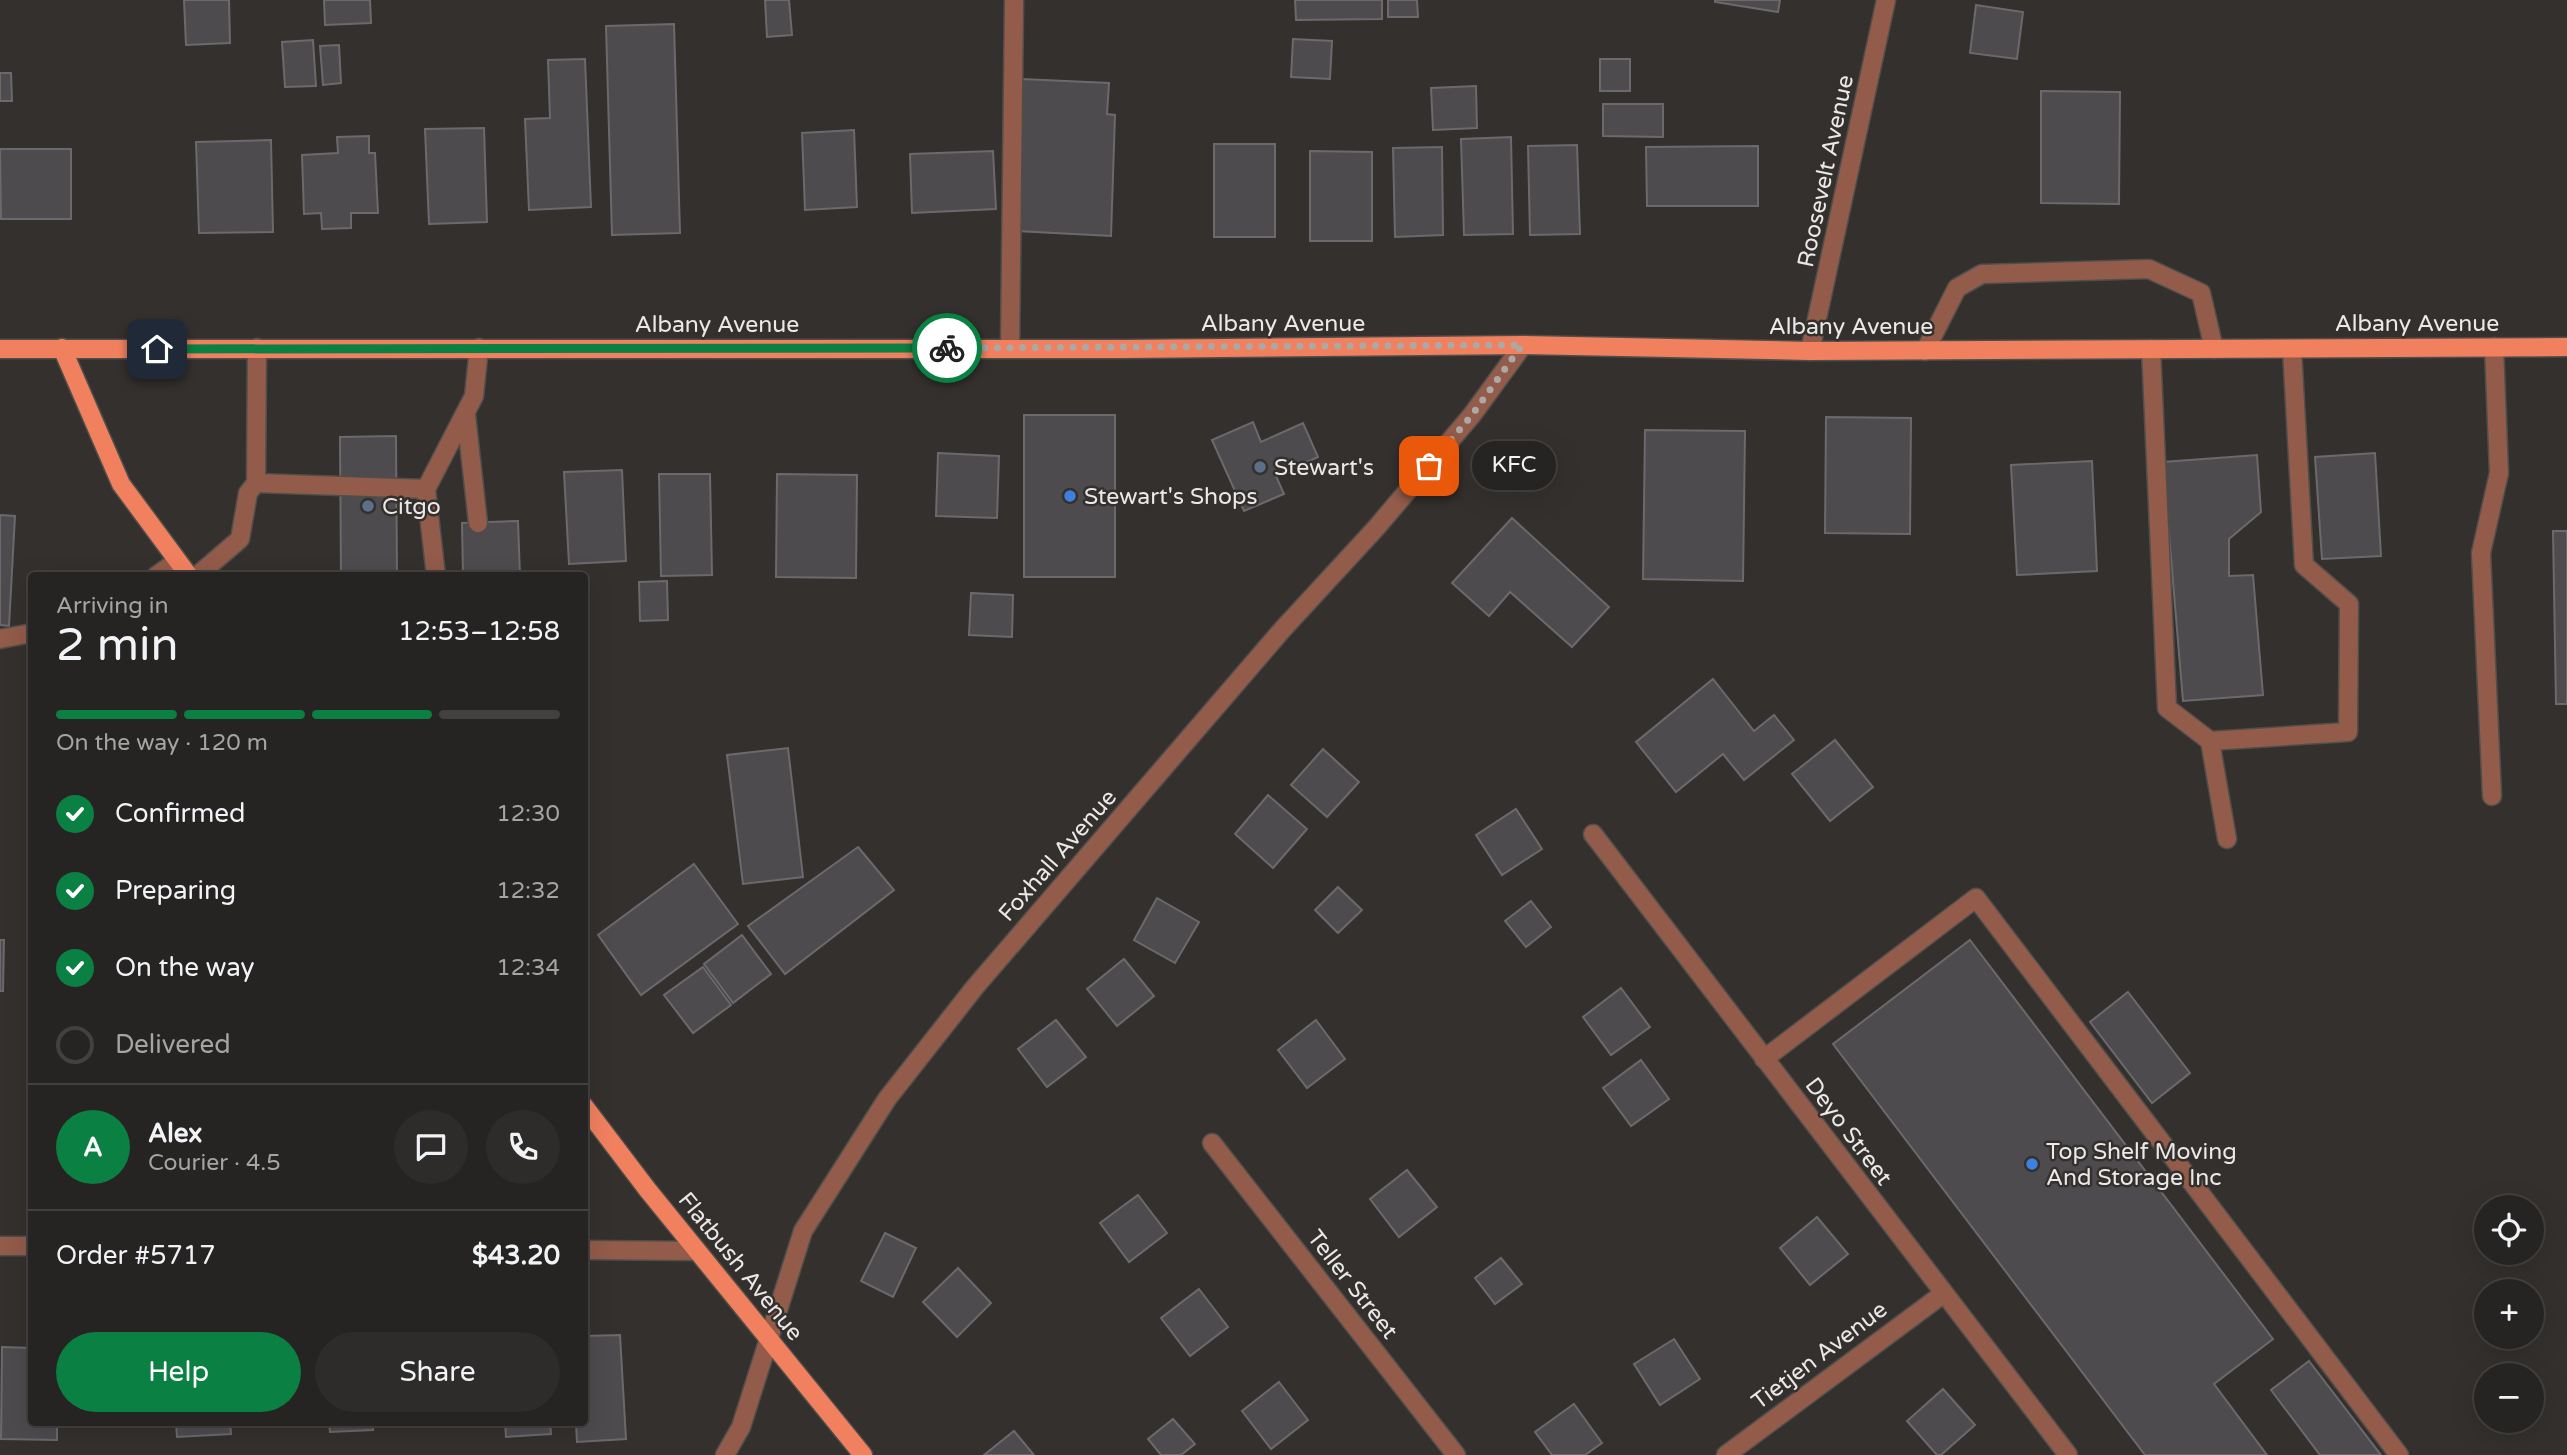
<!DOCTYPE html>
<html lang="en">
<head>
<meta charset="utf-8">
<style>
  :root { --surface:#262422; --page:#2e2c2a; --text:#f1f3f6; --muted:#a4a4a5; --line:#424140; --accent:#0b8043 }
  body { margin:0; font-family:"Varela Round",sans-serif; background:var(--page); color:var(--text); height:100vh; display:flex; flex-direction:column; font-size:26px; white-space:nowrap }
  * { box-sizing:border-box; margin:0 }
  p { font-size:23px; color:var(--muted) }
  .icon { flex:none; width:38px; height:38px; fill:none; stroke:currentColor; stroke-width:2; stroke-linecap:round; stroke-linejoin:round }
  .map { position:relative; flex:1; overflow:hidden }
  .panel { position:absolute; left:28px; top:572px; width:560px; height:854px; display:flex; flex-direction:column; background:var(--surface); border-radius:7px; box-shadow:0 7px 28px #0002,0 0 0 2px var(--line) }
  .panel>* { flex:none }
  .buttons { position:absolute; left:2474px; top:1195px; display:grid; gap:14px }
  .buttons a { display:grid; place-items:center; width:70px; height:70px; border-radius:50%; background:var(--surface); box-shadow:0 7px 28px #0002,0 0 0 2px var(--line); font-size:35px }
  .pin { position:absolute; display:grid; place-items:center; width:60px; height:60px; color:#fff; margin:-30px; border-radius:14px; box-shadow:0 4px 10px #0006 }
  .courier { position:absolute; display:grid; place-items:center; width:70px; height:70px; margin:-35px; border:5px solid #0b8043; border-radius:50%; background:#fff; color:#222; box-shadow:0 2px 9px #0007 }
  .bubble { position:absolute; height:49px; border-radius:24px; background:var(--surface); box-shadow:0 7px 28px #0002,0 0 0 2px var(--line); font-size:23px; font-weight:600; line-height:49px; text-align:center }
  .headline em { font-style:normal; font-weight:600 }
  .headline div { display:flex; flex-direction:column-reverse }
  .headline { display:flex; align-items:center; justify-content:space-between; height:119px; padding:0 28px }
  h1 { font-size:46px; font-weight:600; line-height:52px }
  .bar { display:grid; grid-template-columns:repeat(4,1fr); gap:10px 7px; align-content:center; height:84px; padding:0 28px }
  .bar i { height:9px; border-radius:5px; background:var(--line) }
  .bar .selected { background:var(--accent) }
  .bar p { grid-column:span 4 }
  .line { display:flex; align-items:center; gap:18px; padding:0 28px; border-top:2px solid var(--line) }
  .line div { flex:1 }
  .round { display:grid; place-items:center; flex:none; width:74px; height:74px; border-radius:37px; background:var(--page) }
  ol { padding:0 28px; list-style:none }
  li { display:flex; align-items:center; gap:21px; height:77px }
  li p { margin-inline-start:auto }
  li .icon { padding:7px; border-radius:50%; background:var(--accent); color:#fff; stroke-width:4 }
  li:last-child { color:var(--muted) }
  li i { width:38px; height:38px; border:4px solid var(--line); border-radius:50% }
  .primary-button { display:flex; gap:14px; margin-top:auto; padding:14px 28px }
  .primary-button a { flex:1; height:80px; border-radius:42px; background:var(--accent); color:#fff; font-size:28px; font-weight:600; line-height:80px; text-align:center }
  .primary-button a+a { background:var(--page); color:var(--text) }
  .map>svg:first-child { display:block }
</style>
</head>
<body>
<div class="map">
<svg width="2567" height="1455" viewBox="0 0 2567 1455">
  <rect width="100%" height="100%" fill="#33302d"/>
  <!-- building -->
  <g fill="#4e4b4e" stroke="#6c696d" stroke-width="2">
    <path d="M184,0H229L230,43L186,45Z"/>
    <path d="M324,0H370L371,23L325,25Z"/>
    <path d="M765,0H789L792,35L767,37Z"/>
    <path d="M1295,0H1382V19L1296,20Z"/>
    <path d="M1388,0H1417L1418,17H1388Z"/>
    <path d="M1715,0H1780L1778,12L1715,2Z"/>
    <path d="M1976,5L2023,12L2017,59L1970,53Z"/>
    <path d="M674,24L680,233L612,235L606,26Z"/>
    <path d="M1293,39L1332,41L1330,79L1291,77Z"/>
    <path d="M313,40L316,86L285,87L282,42Z"/>
    <path d="M339,45L341,83L323,85L320,46Z"/>
    <path d="M585,59L591,207L529,210L525,119L550,118L548,60Z"/>
    <rect x="1600" y="59" width="30" height="32"/>
    <path d="M0,73H11L12,101H0Z"/>
    <path d="M1022,79L1109,83L1107,114L1115,115L1111,236L1016,231Z"/>
    <path d="M1476,86L1477,128L1433,130L1431,88Z"/>
    <path d="M2041,91L2120,92L2119,204L2041,203Z"/>
    <path d="M1603,104H1663V137L1603,136Z"/>
    <path d="M484,128L487,222L429,224L425,129Z"/>
    <path d="M854,130L857,207L805,210L802,133Z"/>
    <path d="M369,136V153H375L378,213H351V228L322,229L321,213L304,214L302,155L338,153L337,137Z"/>
    <path d="M1511,137L1513,234L1464,235L1461,139Z"/>
    <path d="M271,140L273,232L199,233L196,142Z"/>
    <rect x="1214" y="144" width="61" height="93"/>
    <path d="M1577,145L1580,234L1530,235L1528,146Z"/>
    <path d="M1758,146V206H1647L1646,147Z"/>
    <path d="M1442,147L1443,235L1395,237L1393,148Z"/>
    <path d="M0,149H71V219H1Z"/>
    <path d="M993,151L996,209L912,213L910,154Z"/>
    <path d="M1310,151L1372,152V241H1310Z"/>
    <rect x="1024" y="415" width="91" height="162"/>
    <path d="M1826,417L1911,418L1910,534L1825,533Z"/>
    <path d="M1253,422L1261,442L1303,423L1318,457L1276,476L1284,494L1244,511L1212,440Z"/>
    <path d="M1645,430L1745,431L1743,581L1643,579Z"/>
    <path d="M396,436L397,576H341L340,437Z"/>
    <path d="M938,453L999,456L997,518L936,516Z"/>
    <path d="M2375,453L2381,556L2322,559L2315,457Z"/>
    <path d="M2257,455L2261,512L2229,539V576L2253,575L2263,695L2183,701L2163,462Z"/>
    <path d="M2092,461L2097,571L2017,575L2011,465Z"/>
    <path d="M622,470L626,561L569,564L564,472Z"/>
    <path d="M659,474H710L712,575L661,576Z"/>
    <path d="M777,474L857,475L856,578L776,577Z"/>
    <path d="M0,515L15,516L9,626L0,625Z"/>
    <path d="M1512,518L1609,607L1572,647L1510,592L1489,616L1452,583Z"/>
    <path d="M518,521L520,576H463L462,523Z"/>
    <path d="M2553,531H2567V704H2556Z"/>
    <path d="M667,581L668,620L640,621L639,582Z"/>
    <path d="M971,593L1013,595L1012,637L969,635Z"/>
    <path d="M1713,679L1754,731L1774,715L1794,740L1744,780L1723,754L1676,792L1636,742Z"/>
    <path d="M1835,740L1873,787L1830,821L1792,774Z"/>
    <path d="M788,748L803,877L743,884L727,755Z"/>
    <path d="M1323,749L1359,782L1327,817L1291,785Z"/>
    <path d="M1268,795L1307,829L1273,868L1235,834Z"/>
    <path d="M1516,809L1542,849L1502,875L1476,835Z"/>
    <path d="M858,847L894,890L785,974L748,926Z"/>
    <path d="M694,864L738,924L641,995L598,935Z"/>
    <path d="M1338,887L1362,910L1338,933L1315,910Z"/>
    <path d="M1157,898L1199,922L1175,963L1134,940Z"/>
    <path d="M1531,901L1551,927L1526,947L1505,921Z"/>
    <path d="M742,935L771,974L733,1003L704,964Z"/>
    <path d="M0,940H4L3,991H0Z"/>
    <path d="M1970,940L2273,1339L2214,1384L2267,1455H2145L1833,1044Z"/>
    <path d="M1124,959L1154,996L1117,1026L1087,989Z"/>
    <path d="M703,967L731,1005L693,1033L664,995Z"/>
    <path d="M1621,988L1650,1027L1611,1055L1583,1017Z"/>
    <path d="M2128,992L2190,1073L2152,1103L2090,1022Z"/>
    <path d="M1056,1020L1086,1057L1047,1087L1018,1049Z"/>
    <path d="M1316,1020L1345,1059L1307,1088L1278,1050Z"/>
    <path d="M1641,1060L1669,1099L1631,1126L1603,1088Z"/>
    <path d="M27,1124H32V1172H28Z"/>
    <path d="M1407,1170L1437,1207L1399,1237L1370,1199Z"/>
    <path d="M1138,1195L1167,1233L1129,1262L1100,1223Z"/>
    <path d="M1817,1217L1848,1254L1810,1285L1780,1248Z"/>
    <path d="M885,1233L916,1248L893,1297L861,1281Z"/>
    <path d="M1501,1258L1522,1284L1495,1304L1475,1278Z"/>
    <path d="M958,1268L991,1303L957,1337L923,1302Z"/>
    <path d="M1199,1289L1228,1327L1190,1356L1161,1318Z"/>
    <path d="M620,1335L626,1439L577,1442L576,1423H584V1336Z"/>
    <path d="M1674,1339L1700,1379L1660,1405L1634,1364Z"/>
    <path d="M2,1347L32,1348V1423H57V1440L1,1439Z"/>
    <path d="M2309,1361L2381,1455H2320L2271,1390Z"/>
    <path d="M1279,1382L1308,1420L1271,1449L1242,1411Z"/>
    <path d="M1943,1389L1975,1425L1941,1455H1937L1907,1421Z"/>
    <path d="M1574,1404L1602,1443L1585,1455H1552L1535,1432Z"/>
    <path d="M1173,1419L1195,1444L1181,1455H1161L1148,1439Z"/>
    <path d="M176,1423H230L231,1434L177,1437Z"/>
    <path d="M329,1423H373V1430L330,1432Z"/>
    <path d="M505,1423H550L551,1434L506,1437Z"/>
    <path d="M1014,1431L1034,1455H984Z"/>
  </g>
  <g fill="none" stroke-linecap="round" stroke-linejoin="round">
    <!-- service casing -->
    <g stroke="#504e4b" stroke-width="21">
      <g id="service">
        <path d="M1010,348L1014,2"/>
        <path d="M2151,349L2167,708L2210,741L2348,732L2349,604L2304,565L2292,349"/>
        <path d="M1925,351L1957,288L1982,274L2149,269L2201,293L2214,349"/>
        <path d="M466,415L478,523"/>
        <path d="M256,483L426,489"/>
        <path d="M156,576L177,561"/>
        <path d="M197,576L240,539L248,493L256,483L257,348"/>
        <path d="M436,576L426,489L474,396L479,348"/>
        <path d="M0,639L32,633"/>
        <path d="M2210,741L2227,839"/>
        <path d="M2492,796L2481,553L2499,473L2494,347"/>
        <path d="M1764,1059L1976,898L2399,1455"/>
      </g>
    </g>
    <!-- minor casing -->
    <g stroke="#504e4b" stroke-width="21">
      <g id="minor">
        <path d="M1810,351L1886,0"/>
        <path d="M1593,834L2068,1455"/>
        <path d="M1212,1143L1456,1455"/>
        <path d="M0,1246H32"/>
        <path d="M584,1250L697,1251"/>
        <path d="M1726,1455L1943,1294"/>
      </g>
    </g>
    <!-- tertiary casing -->
    <g stroke="#504e4b" stroke-width="21">
      <path id="tertiary" d="M725,1455L741,1427L803,1231L887,1099L975,987L1282,630L1376,528L1472,415L1523,345"/>
    </g>
    <!-- primary casing -->
    <g stroke="#504e4b" stroke-width="21">
      <g id="primary">
        <path d="M62,348L121,484L189,576"/>
        <path d="M0,349H1125L1523,345L1810,351L2567,347"/>
        <path d="M584,1106L647,1189L863,1455"/>
      </g>
    </g>
    <!-- service -->
    <use href="#service" stroke="#925b4a" stroke-width="18"/>
    <!-- minor -->
    <use href="#minor" stroke="#925b4a" stroke-width="18"/>
    <!-- tertiary -->
    <use href="#tertiary" stroke="#925b4a" stroke-width="18"/>
    <!-- primary -->
    <use href="#primary" stroke="#f1805f" stroke-width="18"/>
  </g>
  <g fill="none" stroke-linecap="round" stroke-linejoin="round">
    <!-- done -->
    <path stroke="#aba8a6" stroke-width="7" stroke-dasharray="0 12.6" d="M947,348L1522,345L1472,415L1429,466"/>
    <!-- route -->
    <path stroke="#0b8043" stroke-width="9" d="M157,349L947,348"/>
  </g>
  <!-- markers -->
  <g fill="#5c6f8a" stroke="#33302d" stroke-width="2.5">
    <circle cx="1260" cy="467" r="7"/>
    <circle cx="368" cy="506" r="7"/>
  </g>
  <g fill="#3f7fe0" stroke="#33302d" stroke-width="2.5">
    <circle cx="1070" cy="496" r="7"/>
    <circle cx="2032" cy="1164" r="7"/>
  </g>
  <g text-anchor="middle" stroke-width="5" stroke-linejoin="round" paint-order="stroke">
    <!-- street labels -->
    <g font-size="23" fill="#ebe9e7" stroke="#33302d">
      <text transform="translate(1825 171) rotate(-78)" y="8">Roosevelt Avenue</text>
      <text x="1283" y="331">Albany Avenue</text>
      <text x="2417" y="331">Albany Avenue</text>
      <text x="717" y="332">Albany Avenue</text>
      <text x="1851" y="334">Albany Avenue</text>
      <text transform="translate(1057 855) rotate(-49)" y="8">Foxhall Avenue</text>
      <text transform="translate(1849 1131) rotate(53)" y="8">Deyo Street</text>
      <text transform="translate(741 1266) rotate(51)" y="8">Flatbush Avenue</text>
      <text transform="translate(1353 1284) rotate(52)" y="8">Teller Street</text>
      <text transform="translate(1819 1355) rotate(-37)" y="8">Tietjen Avenue</text>
    </g>
    <!-- poi labels -->
    <g font-size="23" fill="#ebe9e7" stroke="#33302d" text-anchor="start">
      <text x="1274" y="475">Stewart's</text>
      <text x="1084" y="504">Stewart's Shops</text>
      <text x="382" y="514">Citgo</text>
      <text x="2046" y="1159">Top Shelf Moving<tspan x="2046" dy="26">And Storage Inc</tspan></text>
    </g>
  </g>
</svg>
<div class="buttons">
<a><svg class="icon" aria-label="locate" viewBox="0 0 24 24"><circle cx="12" cy="12" r="6"/><path d="M12 2v4M12 18v4M2 12h4M18 12h4"/></svg></a>
<a>+</a>
<a>−</a>
</div>
<div class="pin" style="left:1429px;top:466px;background:#ea580c"><svg class="icon" aria-label="bag" viewBox="0 0 24 24"><path d="M5 8h14l-1 12H6zM9 8a3 3 0 0 1 6 0"/></svg></div>
<div class="pin" style="left:157px;top:349px;background:#1f2937"><svg class="icon" aria-label="home" viewBox="0 0 24 24"><path d="M3 11l9-7 9 7M6 9v11h12V9"/></svg></div>
<div class="courier" style="left:947px;top:348px"><svg class="icon" aria-label="bike" viewBox="0 0 24 24"><circle cx="6" cy="16" r="4"/><circle cx="18" cy="16" r="4"/><path d="M6 16l4-8h5l3 8M10 8l3 8H6M13 5h3"/></svg></div>
<div class="bubble" style="left:1472px;top:441px;width:84px">KFC</div>
<section class="panel">
<div class="headline"><div><h1>2 min</h1><p>Arriving in</p></div><em>12:53–12:58</em></div>
<div class="bar"><i class="selected"></i><i class="selected"></i><i class="selected"></i><i></i><p>On the way · 120 m</p></div>
<ol>
<li><svg class="icon" aria-label="check" viewBox="0 0 24 24"><path d="M5 12l5 5 9-10"/></svg>Confirmed<p>12:30</p></li>
<li><svg class="icon" aria-label="check" viewBox="0 0 24 24"><path d="M5 12l5 5 9-10"/></svg>Preparing<p>12:32</p></li>
<li><svg class="icon" aria-label="check" viewBox="0 0 24 24"><path d="M5 12l5 5 9-10"/></svg>On the way<p>12:34</p></li>
<li><i></i>Delivered</li>
</ol>
<div class="line" style="height:126px"><b class="round" style="background:var(--accent);color:#fff">A</b><div><b>Alex</b><p>Courier · 4.5</p></div><a class="round"><svg class="icon" aria-label="chat" viewBox="0 0 24 24"><path d="M4 5h16v11H9l-5 4z"/></svg></a><a class="round"><svg class="icon" aria-label="phone" viewBox="0 0 24 24"><path d="M5 4h4l2 5-3 2q2 4 5 5l2-3 5 2v4C11 20 4 13 5 4z"/></svg></a></div>
<div class="line" style="height:91px"><div>Order #5717</div><b>$43.20</b></div>
<div class="primary-button"><a>Help</a><a>Share</a></div>
</section>
</div>
</body>
</html>
